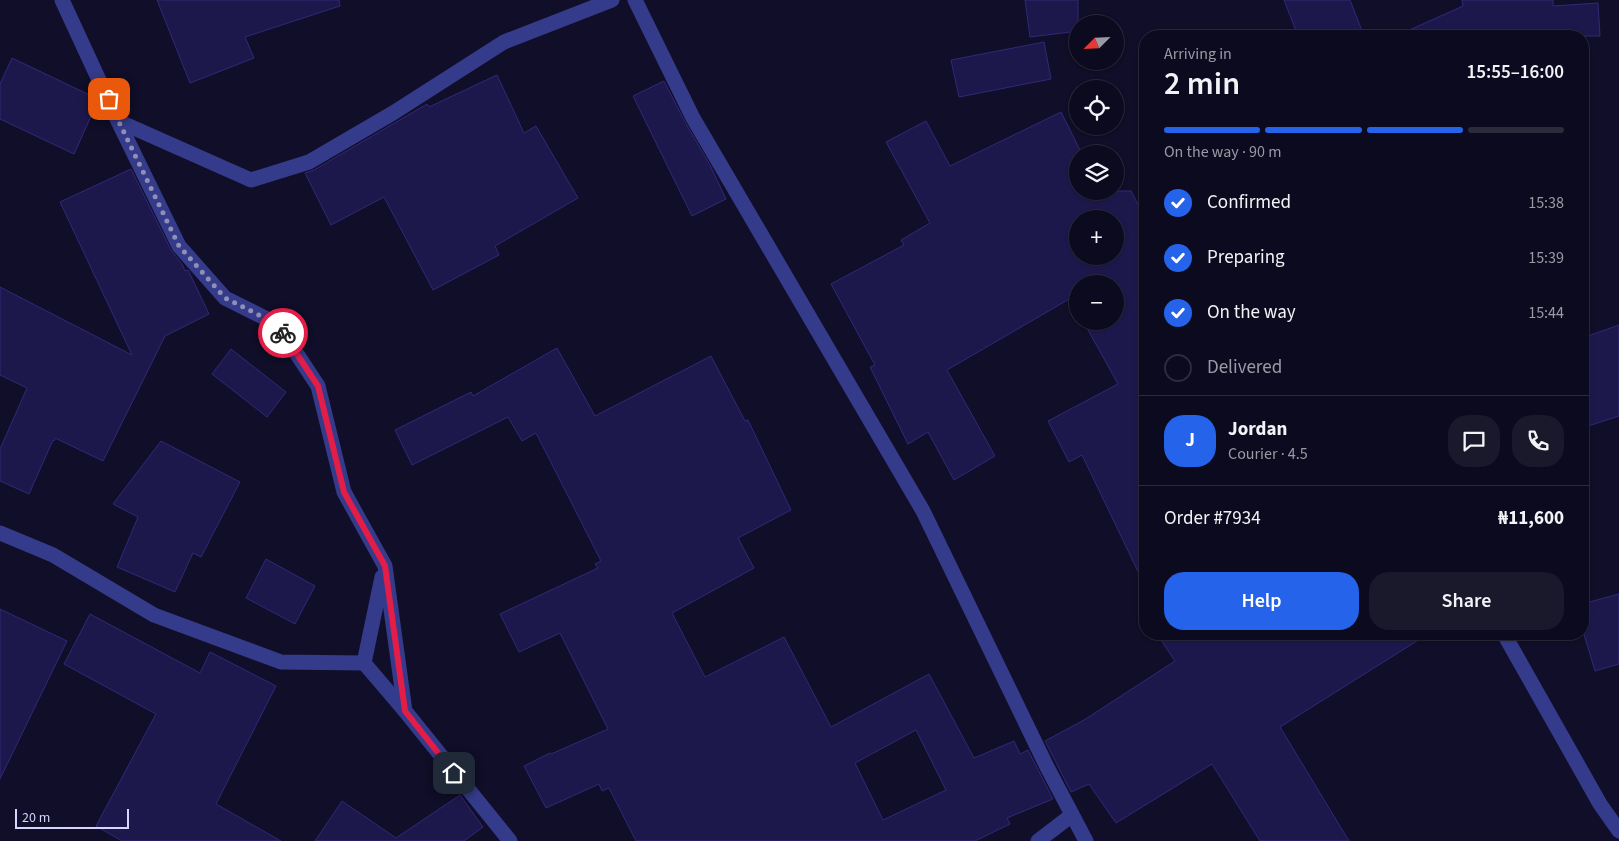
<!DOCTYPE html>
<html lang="en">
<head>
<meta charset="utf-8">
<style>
  :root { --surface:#0c0a1e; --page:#1a182b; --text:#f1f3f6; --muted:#9a9aa4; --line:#2c2b3c; --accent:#2563eb }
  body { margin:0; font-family:"Source Sans 3",sans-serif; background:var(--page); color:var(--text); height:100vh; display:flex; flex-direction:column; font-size:19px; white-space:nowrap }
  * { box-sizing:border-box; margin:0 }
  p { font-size:16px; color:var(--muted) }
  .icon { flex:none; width:28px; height:28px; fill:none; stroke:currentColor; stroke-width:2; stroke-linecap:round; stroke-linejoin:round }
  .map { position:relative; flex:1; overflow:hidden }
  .drawer { position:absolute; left:1139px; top:30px; width:450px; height:610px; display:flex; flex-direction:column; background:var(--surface); border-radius:20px; box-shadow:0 1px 4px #0004,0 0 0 1px var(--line) }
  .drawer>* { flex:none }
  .needle { width:32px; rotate:246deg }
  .buttons { position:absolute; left:1069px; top:15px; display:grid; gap:10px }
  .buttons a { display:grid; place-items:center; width:55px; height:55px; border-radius:50%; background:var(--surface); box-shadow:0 1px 4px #0004,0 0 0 1px var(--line); font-size:25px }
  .scale { position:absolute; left:15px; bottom:12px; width:114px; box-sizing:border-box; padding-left:5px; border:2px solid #d6d5ff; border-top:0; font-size:14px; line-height:18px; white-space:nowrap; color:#d6d5ff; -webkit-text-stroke:4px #100e28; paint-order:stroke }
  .pin { position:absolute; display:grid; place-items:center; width:42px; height:42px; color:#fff; margin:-21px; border-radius:10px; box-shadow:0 2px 8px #0006 }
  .courier { position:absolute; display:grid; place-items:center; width:50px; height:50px; margin:-25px; border:4px solid #e11d48; border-radius:50%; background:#fff; color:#222; box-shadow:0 1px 6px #0007 }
  .head em { font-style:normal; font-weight:600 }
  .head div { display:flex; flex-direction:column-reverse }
  .head { display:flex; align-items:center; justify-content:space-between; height:85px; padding:0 25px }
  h1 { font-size:32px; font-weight:600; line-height:38px }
  .bar { display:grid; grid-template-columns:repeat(4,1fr); gap:8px 5px; align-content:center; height:60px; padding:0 25px }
  .bar i { height:6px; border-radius:4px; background:var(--line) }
  .bar .active { background:var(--accent) }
  .bar p { grid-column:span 4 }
  .line { display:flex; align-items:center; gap:12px; padding:0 25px; border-top:1px solid var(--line) }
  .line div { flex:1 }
  .round { display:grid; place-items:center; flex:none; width:52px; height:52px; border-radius:20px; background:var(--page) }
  ol { padding:0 25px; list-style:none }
  li { display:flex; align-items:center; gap:15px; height:55px }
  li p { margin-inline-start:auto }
  li .icon { padding:5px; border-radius:50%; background:var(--accent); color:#fff; stroke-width:4 }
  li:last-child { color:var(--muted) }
  li i { width:28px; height:28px; border:2px solid var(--line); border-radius:50% }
  .cta { display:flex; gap:10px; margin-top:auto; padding:10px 25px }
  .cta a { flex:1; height:58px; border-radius:20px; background:var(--accent); color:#fff; font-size:20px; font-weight:600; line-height:58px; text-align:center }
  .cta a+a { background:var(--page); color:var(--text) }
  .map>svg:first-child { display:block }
</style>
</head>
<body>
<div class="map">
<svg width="1619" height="841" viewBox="0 0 1619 841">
  <rect width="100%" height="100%" fill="#100e28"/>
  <!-- building -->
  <g fill="#1d184b" stroke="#302979" fill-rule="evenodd">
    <path d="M157,0H339L340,6L245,37L254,58L190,83Z"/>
    <path d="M1025,0H1078V31L1030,37Z"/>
    <path d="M1284,0H1350L1364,36H1298Z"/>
    <path d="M1462,0H1553V6L1598,3L1600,36H1396L1463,6Z"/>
    <path d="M1044,42L1051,79L959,97L951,60Z"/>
    <path d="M12,58L98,99V101L74,154L0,119V84Z"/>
    <path d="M497,75L524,133L536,126L578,198L495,246L499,255L433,290L384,197L331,225L305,173L314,170L427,104L429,107Z"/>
    <path d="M664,81L685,122L710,165L726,199L692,216L633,96Z"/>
    <path d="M1061,112L1082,154H1078V191H1131L1145,218V586L1082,455L1069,462L1048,421L1118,384L1083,321H1115V284H1078V311L1071,298L947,370L995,456L954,480L928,432L908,444L870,367L875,365L831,284L904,245L901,240L930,223L886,142L926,121L950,166ZM1078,219H1115V256H1078Z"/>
    <path d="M131,169L171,250L182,264L185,271L188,270L209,314L165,336L103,461L55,438L54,441L53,440L29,494L0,481V449L27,388L0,375V287L132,355L60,202Z"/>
    <path d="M1619,325V416L1582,428V338Z"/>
    <path d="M557,348L595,416L711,356L745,421L748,420L791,510L738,538L754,568L672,613L705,677L784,637L831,727L929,674L974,758L1014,741L1020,754L1028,750L1053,799L1007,818L1010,824L975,841H636L609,788L602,791L599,784L546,808L524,766L550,753L551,754L608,729L560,633L519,652L500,614L598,568L595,564L601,561L536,433L522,441L508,417L412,465L395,430L471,392L473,396ZM916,730L946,790L883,820L855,763Z"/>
    <path d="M231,349L286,392L267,417L212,374Z"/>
    <path d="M161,441L240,482L201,557L193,553L175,592L117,567L138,517L113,504Z"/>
    <path d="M266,559L315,586L295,624L246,598Z"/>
    <path d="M1619,594V664L1595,671L1582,628V604Z"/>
    <path d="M0,609L67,641L0,779Z"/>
    <path d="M90,614L200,673L210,652L276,686L216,804L281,841H122L96,826L156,714L64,664Z"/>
    <path d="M1157,634H1428L1280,727L1349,841H1260L1212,764L1116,823L1089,784L1071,792L1045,741L1084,720L1175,661Z"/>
    <path d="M460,795L483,827L464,841H315L342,801L396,838Z"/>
  </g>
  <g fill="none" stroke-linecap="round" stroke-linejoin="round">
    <!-- minor -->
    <g stroke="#353b8b" stroke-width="15">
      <path d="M62,0L118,121L179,246L225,298L277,324L318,386L344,492L385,566L405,711L510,841"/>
      <path d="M635,0L693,118L923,511L1047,767L1086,841"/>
      <path d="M118,121L251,180L309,162L393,113L504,42L612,0"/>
      <path d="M0,533L53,555L154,615L281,662L364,663L382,577"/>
      <path d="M1504,634L1600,804L1619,831"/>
      <path d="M364,663L405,711"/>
      <path d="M1038,841L1072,815"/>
    </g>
  </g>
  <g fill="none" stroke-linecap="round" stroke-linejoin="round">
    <!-- done -->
    <path stroke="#918fb4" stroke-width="5" stroke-dasharray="0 9" d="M109,99L118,120L179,246L225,298L277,324L283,333"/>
    <!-- route -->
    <path stroke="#e11d48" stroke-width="6" d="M283,333L318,386L344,492L385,566L405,711L454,773"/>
  </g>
</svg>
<div class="buttons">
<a><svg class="needle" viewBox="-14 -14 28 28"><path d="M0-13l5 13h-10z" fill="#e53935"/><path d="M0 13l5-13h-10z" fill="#9a9aa4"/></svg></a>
<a><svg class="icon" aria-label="locate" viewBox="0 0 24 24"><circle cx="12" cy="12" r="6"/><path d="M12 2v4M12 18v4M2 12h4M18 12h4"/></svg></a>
<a><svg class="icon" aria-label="layers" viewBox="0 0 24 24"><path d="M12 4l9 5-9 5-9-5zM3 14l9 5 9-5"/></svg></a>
<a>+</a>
<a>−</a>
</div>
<div class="scale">20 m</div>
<div class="pin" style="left:109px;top:99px;background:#ea580c"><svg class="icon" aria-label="bag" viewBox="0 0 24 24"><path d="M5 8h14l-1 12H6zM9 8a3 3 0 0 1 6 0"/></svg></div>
<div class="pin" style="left:454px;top:773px;background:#1f2937"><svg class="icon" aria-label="home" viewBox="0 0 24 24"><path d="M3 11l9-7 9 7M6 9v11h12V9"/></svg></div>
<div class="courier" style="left:283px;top:333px"><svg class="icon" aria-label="bike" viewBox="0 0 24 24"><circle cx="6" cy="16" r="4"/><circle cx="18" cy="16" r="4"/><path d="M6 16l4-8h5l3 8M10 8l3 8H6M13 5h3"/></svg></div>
<section class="drawer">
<div class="head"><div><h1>2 min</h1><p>Arriving in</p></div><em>15:55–16:00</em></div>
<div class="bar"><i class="active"></i><i class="active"></i><i class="active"></i><i></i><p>On the way · 90 m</p></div>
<ol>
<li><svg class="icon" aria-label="check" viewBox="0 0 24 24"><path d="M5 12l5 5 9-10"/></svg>Confirmed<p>15:38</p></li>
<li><svg class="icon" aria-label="check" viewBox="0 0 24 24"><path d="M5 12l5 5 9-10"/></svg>Preparing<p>15:39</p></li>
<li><svg class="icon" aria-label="check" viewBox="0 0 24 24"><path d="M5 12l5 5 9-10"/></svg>On the way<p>15:44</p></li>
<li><i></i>Delivered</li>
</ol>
<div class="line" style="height:90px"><b class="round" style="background:var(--accent);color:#fff">J</b><div><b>Jordan</b><p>Courier · 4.5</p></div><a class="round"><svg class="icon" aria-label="chat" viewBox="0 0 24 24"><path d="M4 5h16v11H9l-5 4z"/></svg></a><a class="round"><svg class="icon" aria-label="phone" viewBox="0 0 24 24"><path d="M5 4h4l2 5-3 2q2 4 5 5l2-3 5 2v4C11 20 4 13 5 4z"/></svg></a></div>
<div class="line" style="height:65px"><div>Order #7934</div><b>₦11,600</b></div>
<div class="cta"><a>Help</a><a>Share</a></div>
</section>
</div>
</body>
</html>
